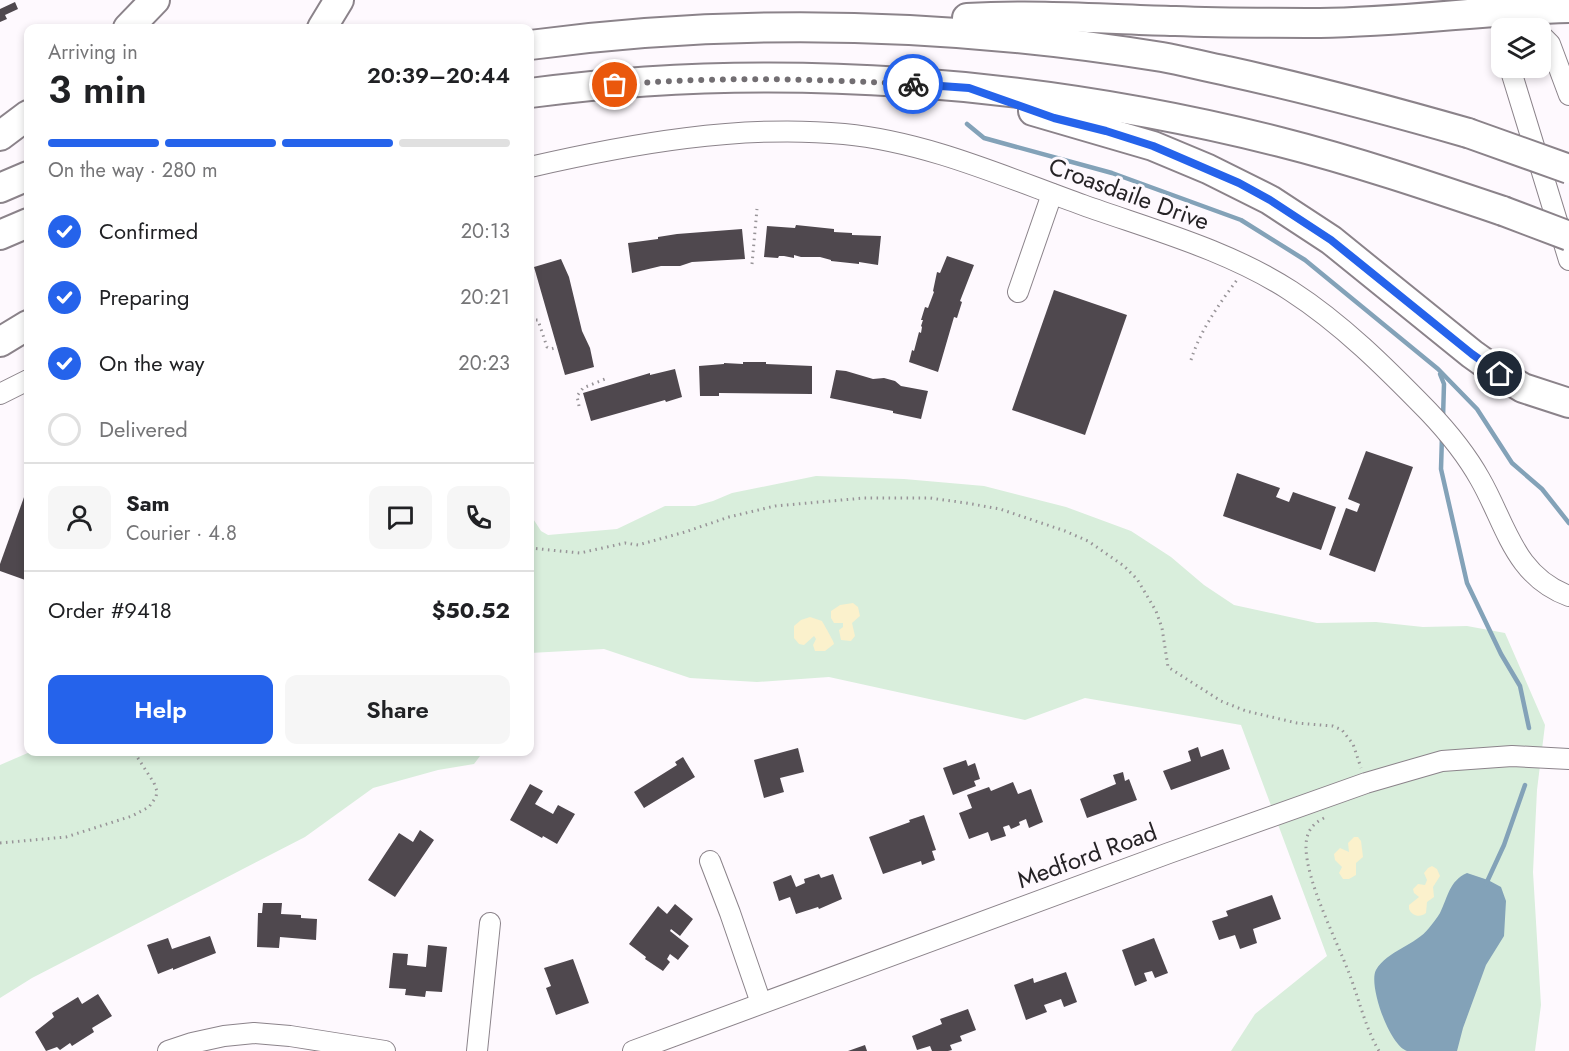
<!DOCTYPE html>
<html lang="en">
<head>
<meta charset="utf-8">
<style>
  :root { --surface:#fff; --page:#f6f6f6; --text:#202124; --muted:#757577; --line:#e0e0e0; --accent:#2563eb }
  body { margin:0; font-family:Jost,sans-serif; background:var(--page); color:var(--text); height:100vh; display:flex; flex-direction:column; font-size:22px; white-space:nowrap }
  * { box-sizing:border-box; margin:0 }
  p { font-size:20px; color:var(--muted) }
  .icon { flex:none; width:33px; height:33px; fill:none; stroke:currentColor; stroke-width:2; stroke-linecap:round; stroke-linejoin:round }
  .map { position:relative; flex:1; overflow:hidden }
  .side { position:absolute; left:24px; top:24px; width:510px; height:732px; display:flex; flex-direction:column; background:var(--surface); border-radius:12px; box-shadow:0 3px 9px #0003 }
  .side>* { flex:none }
  .controls { position:absolute; left:1491px; top:18px; display:grid; gap:12px }
  .controls a { display:grid; place-items:center; width:60px; height:60px; border-radius:12px; background:var(--surface); box-shadow:0 3px 9px #0003; font-size:30px }
  .pin { position:absolute; display:grid; place-items:center; width:51px; height:51px; color:#fff; margin:-26px; border:3px solid #fff; border-radius:50%; box-shadow:0 2px 6px #0007 }
  .courier { position:absolute; display:grid; place-items:center; width:60px; height:60px; margin:-30px; border:4px solid #2563eb; border-radius:50%; background:#fff; color:#222; box-shadow:0 2px 8px #0007 }
  .head em { font-style:normal; font-weight:600 }
  .head div { display:flex; flex-direction:column-reverse }
  .head { display:flex; align-items:center; justify-content:space-between; height:102px; padding:0 24px }
  h1 { font-size:39px; font-weight:600; line-height:45px }
  .bar { display:grid; grid-template-columns:repeat(4,1fr); gap:9px 6px; align-content:center; height:72px; padding:0 24px }
  .bar i { height:8px; border-radius:4px; background:var(--line) }
  .bar .active { background:var(--accent) }
  .bar p { grid-column:span 4 }
  .line { display:flex; align-items:center; gap:15px; padding:0 24px; border-top:2px solid var(--line) }
  .line div { flex:1 }
  .round { display:grid; place-items:center; flex:none; width:63px; height:63px; border-radius:12px; background:var(--page) }
  ol { padding:0 24px; list-style:none }
  li { display:flex; align-items:center; gap:18px; height:66px }
  li p { margin-inline-start:auto }
  li .icon { padding:6px; border-radius:50%; background:var(--accent); color:#fff; stroke-width:4 }
  li:last-child { color:var(--muted) }
  li i { width:33px; height:33px; border:3px solid var(--line); border-radius:50% }
  .button { display:flex; gap:12px; margin-top:auto; padding:12px 24px }
  .button a { flex:1; height:69px; border-radius:12px; background:var(--accent); color:#fff; font-size:24px; font-weight:600; line-height:69px; text-align:center }
  .button a+a { background:var(--page); color:var(--text) }
  .map>svg:first-child { display:block }
</style>
</head>
<body>
<div class="map">
<svg width="1569" height="1051" viewBox="0 0 1569 1051">
  <rect width="100%" height="100%" fill="#fef9fe"/>
  <!-- green -->
  <g fill="#d9eedc">
    <path d="M816,476L904,479L984,486L1066,507L1131,531L1171,557L1204,585L1234,605L1317,623L1376,622L1423,627L1467,626L1505,633L1545,725L1537,790L1533,872L1541,1005L1535,1051H1231L1255,1014L1327,956L1241,725L1085,698L1025,720L829,677L757,682L690,678L604,649L530,653V514L541,531L548,535L617,529L665,506H695L713,501L732,493Z"/>
    <path d="M30,752H483L474,764L438,770L373,788L305,837L32,978L0,998V765Z"/>
  </g>
  <!-- sand -->
  <g fill="#fbf1cc">
    <path d="M853,603L858,607L860,616L852,623L855,636L851,641L841,640L839,630L843,627V623H834L831,618V611L840,605Z"/>
    <path d="M810,617L822,621C824,625 834,641 834,644L825,651H815L813,645L816,639L814,636L804,645L799,644L794,638V626L801,620Z"/>
    <path d="M1354,837H1358L1361,841L1363,857L1356,863V875L1349,879H1343L1339,873L1342,867L1335,860L1334,854L1340,848L1349,852L1348,843Z"/>
    <path d="M1432,866L1437,869L1440,876L1433,887L1434,897L1427,902L1426,913C1420,918 1412,916 1409,909V905L1419,897L1414,893L1413,889L1418,884L1425,885L1427,880L1424,873L1428,868Z"/>
  </g>
  <!-- water -->
  <path fill="#83a2b8" d="M1467,873L1488,880L1501,887L1506,901L1504,936L1486,965L1463,1028L1457,1051C1446,1051 1416,1051 1407,1051C1389,1045 1368,984 1376,970C1387,951 1416,945 1429,928C1433,923 1437,918 1440,913C1448,897 1449,881 1467,873Z"/>
  <g fill="none" stroke-linecap="round" stroke-linejoin="round">
    <!-- stream -->
    <g stroke="#83a2b8" stroke-width="4.5">
      <path d="M967,124L984,138L1112,173L1241,220L1305,260L1438,369L1477,409L1512,463L1542,489L1569,523"/>
      <path d="M1440,374L1444,384L1443,418"/>
      <path d="M1442,436L1441,469L1467,583L1501,654L1520,686L1529,728"/>
      <path d="M1486,884L1504,845L1525,785"/>
    </g>
  </g>
  <!-- building -->
  <g fill="#4f484e">
    <path d="M15,2L18,9L5,15L7,19L0,22V9Z"/>
    <path d="M796,225L834,229V232L852,233V235L881,236L878,265L859,262V264L831,261V260L820,257H801L794,255V258L784,256H779L778,258L764,257L767,226L795,228Z"/>
    <path d="M742,229L745,259L692,262L680,266H661L632,273L628,243L658,239V237L677,234Z"/>
    <path d="M947,256L974,265L960,301L962,302L957,318L954,317L938,372L909,362L912,350L914,351L919,332L921,333L922,327L921,326L923,320H921L925,307L928,308L934,292L933,291L937,272L940,273Z"/>
    <path d="M561,259L569,277L582,331L590,348L594,367L565,375L534,267Z"/>
    <path d="M1054,290L1127,315L1085,435L1012,410Z"/>
    <path d="M743,362H766V364L812,366V394L719,393V396H700L699,366L724,364V363L743,364Z"/>
    <path d="M675,369L682,397L666,402L665,400L591,421L583,393L650,373V375Z"/>
    <path d="M836,370L846,371L873,379L884,378L895,381L901,386L928,391L921,419L893,413V411L830,398Z"/>
    <path d="M1366,451L1413,467L1375,572L1329,555L1346,508L1357,512L1360,504L1348,499Z"/>
    <path d="M1237,473L1280,488L1276,497L1289,502L1293,492L1336,507L1321,550L1223,516Z"/>
    <path d="M28,486V581L0,571V564Z"/>
    <path d="M1198,747L1201,757L1223,749L1230,769L1171,790L1163,771L1191,761L1188,751Z"/>
    <path d="M798,748L804,772L780,778L784,792L764,798L754,760Z"/>
    <path d="M683,757L695,777L644,808L634,792L677,765L675,762Z"/>
    <path d="M966,760L968,766L975,763L980,779L974,781L976,786L953,795L943,768Z"/>
    <path d="M1123,772L1125,781L1129,779L1137,800L1087,818L1080,799L1116,784L1113,775Z"/>
    <path d="M1013,782L1018,794L1031,789L1043,822L1029,828L1026,819L1019,822L1020,825L1011,829L1009,825L1003,827L1006,836L991,841L988,832L969,839L959,813L972,808L967,795L989,787L991,791Z"/>
    <path d="M530,784L543,791L535,804L553,814L558,805L575,814L557,844L543,836L542,838L510,820Z"/>
    <path d="M924,815L936,850L932,851L935,860L922,865L921,861L883,874L869,837L910,822L909,820Z"/>
    <path d="M420,830L434,840L395,897L368,880L399,833L413,842Z"/>
    <path d="M819,874L821,878L833,874L842,899L819,909L818,907L796,914L790,897L779,901L773,882L791,875L796,887L805,883L804,879Z"/>
    <path d="M1272,895L1281,919L1253,929L1257,943L1240,949L1235,935L1219,940L1212,921L1228,916L1226,911Z"/>
    <path d="M263,903H282L281,914L301,915V918L317,919L316,940L280,937L279,948L257,947L258,913H262Z"/>
    <path d="M675,904L693,919L680,936L671,929L670,931L689,946L678,960L670,954L667,959L670,962L663,971L645,959L646,957L629,944L658,906L667,914Z"/>
    <path d="M210,936L216,953L173,970V968L158,974L147,945L168,938L172,949Z"/>
    <path d="M1154,938L1168,973L1155,978L1152,971L1144,973L1147,981L1135,986L1122,950Z"/>
    <path d="M428,945L447,947L442,992L426,991L425,997L405,995L406,989L389,988L393,953L408,954L407,965L426,967Z"/>
    <path d="M573,959L589,1003L556,1015L546,988L551,986L544,968Z"/>
    <path d="M1066,972L1077,1002L1064,1007L1061,999L1044,1005L1047,1012L1026,1020L1014,985L1033,978L1034,983Z"/>
    <path d="M98,994L112,1016L92,1028L94,1032L72,1046L70,1043L60,1050L57,1047L46,1051L35,1032L54,1017L52,1013L78,997L82,1004Z"/>
    <path d="M968,1009L976,1030L960,1036L962,1041L950,1045L952,1050L948,1051H932L930,1046L917,1050L912,1036L942,1024L940,1019Z"/>
    <path d="M865,1045L867,1051H848Z"/>
  </g>
  <g fill="none" stroke-linecap="round" stroke-linejoin="round">
    <!-- minor casing -->
    <g stroke="#8b838a" stroke-width="22">
      <g id="minor">
        <path d="M1540,34L1550,44L1569,95"/>
        <path d="M1510,68L1569,260"/>
        <path d="M530,167C630,144 741,124 844,134C927,142 1005,177 1083,205C1153,230 1228,250 1291,291C1342,324 1386,368 1428,411C1448,432 1466,454 1480,479C1506,524 1514,576 1569,596"/>
        <path d="M1018,292L1052,194"/>
        <path d="M0,394L28,380"/>
        <path d="M710,861L730,913L761,1003"/>
        <path d="M168,1051L192,1043L224,1036L254,1033L290,1036L385,1051"/>
        <path d="M477,1051L490,923"/>
        <path d="M633,1051L1169,853L1366,783L1442,761L1512,756L1569,759"/>
      </g>
    </g>
    <!-- highway casing -->
    <g stroke="#8b838a" stroke-width="32">
      <g id="highway">
        <path d="M967,18C1036,14 1106,19 1175,21C1223,23 1272,23 1320,23C1404,22 1486,10 1569,8"/>
        <path d="M128,28L155,0"/>
        <path d="M322,28L339,0"/>
        <path d="M530,45C740,17 952,23 1162,57C1184,61 1206,67 1227,71C1309,89 1388,110 1468,133"/>
        <path d="M530,93C776,60 1039,81 1280,142C1355,161 1429,186 1503,211"/>
        <path d="M1033,111L1153,146L1208,169L1270,200L1331,240L1472,354L1500,374L1523,388L1569,403"/>
        <path d="M0,136L28,115"/>
        <path d="M0,188L28,176"/>
        <path d="M0,235L28,223"/>
        <path d="M0,342L28,325"/>
      </g>
    </g>
    <!-- path -->
    <g stroke="#989498" stroke-width="3" stroke-dasharray="1.5 4.5" stroke-linecap="butt">
      <path d="M752,264L757,209"/>
      <path d="M530,320H538L547,347L551,349L558,347"/>
      <path d="M1191,360C1200,331 1219,304 1237,280"/>
      <path d="M579,406L577,396L583,388L605,379"/>
      <path d="M530,548L580,553L625,543L638,545L685,532L729,517L775,506L864,498H930L966,503L1000,509L1065,531L1088,541L1124,566L1137,579L1156,611L1162,628L1168,667L1171,669L1221,701L1246,711L1297,723L1333,726L1342,730L1353,744L1361,768"/>
      <path d="M1324,818C1312,824 1306,832 1306,847C1306,881 1336,939 1349,973C1359,999 1365,1027 1379,1051"/>
      <path d="M0,843L66,837L132,816L149,807L156,797L157,791L154,783L134,752"/>
    </g>
    <!-- minor -->
    <use href="#minor" stroke="#fff" stroke-width="20"/>
    <!-- highway -->
    <use href="#highway" stroke="#fff" stroke-width="28"/>
    <!-- highway-bridge casing -->
    <g stroke="#8b838a" stroke-width="32" stroke-linecap="butt">
      <g id="highway-bridge">
        <path d="M1468,133L1569,169"/>
        <path d="M1503,211L1569,236"/>
      </g>
    </g>
    <!-- highway-bridge -->
    <use href="#highway-bridge" stroke="#fff" stroke-width="28"/>
  </g>
  <g fill="none" stroke-linecap="round" stroke-linejoin="round">
    <!-- done -->
    <path stroke="#726e72" stroke-width="6" stroke-dasharray="0 10.8" d="M615,85C714,76 814,79 913,84"/>
    <!-- route -->
    <path stroke="#2563eb" stroke-width="8" d="M913,84L969,88L1054,118L1106,131L1153,146L1239,183L1270,200L1331,240L1472,354L1500,374"/>
  </g>
  <g text-anchor="middle" stroke-width="6" stroke-linejoin="round" paint-order="stroke">
    <!-- street labels -->
    <g font-size="24" fill="#262326" stroke="#fef9fe">
      <text transform="translate(1129 194) rotate(20)" y="8">Croasdaile Drive</text>
      <text transform="translate(1087 856) rotate(-20)" y="8">Medford Road</text>
    </g>
  </g>
</svg>
<div class="controls">
<a><svg class="icon" aria-label="layers" viewBox="0 0 24 24"><path d="M12 4l9 5-9 5-9-5zM3 14l9 5 9-5"/></svg></a>
</div>
<div class="pin" style="left:615px;top:85px;background:#ea580c"><svg class="icon" aria-label="bag" viewBox="0 0 24 24"><path d="M5 8h14l-1 12H6zM9 8a3 3 0 0 1 6 0"/></svg></div>
<div class="pin" style="left:1500px;top:374px;background:#1f2937"><svg class="icon" aria-label="home" viewBox="0 0 24 24"><path d="M3 11l9-7 9 7M6 9v11h12V9"/></svg></div>
<div class="courier" style="left:913px;top:84px"><svg class="icon" aria-label="bike" viewBox="0 0 24 24"><circle cx="6" cy="16" r="4"/><circle cx="18" cy="16" r="4"/><path d="M6 16l4-8h5l3 8M10 8l3 8H6M13 5h3"/></svg></div>
<section class="side">
<div class="head"><div><h1>3 min</h1><p>Arriving in</p></div><em>20:39–20:44</em></div>
<div class="bar"><i class="active"></i><i class="active"></i><i class="active"></i><i></i><p>On the way · 280 m</p></div>
<ol>
<li><svg class="icon" aria-label="check" viewBox="0 0 24 24"><path d="M5 12l5 5 9-10"/></svg>Confirmed<p>20:13</p></li>
<li><svg class="icon" aria-label="check" viewBox="0 0 24 24"><path d="M5 12l5 5 9-10"/></svg>Preparing<p>20:21</p></li>
<li><svg class="icon" aria-label="check" viewBox="0 0 24 24"><path d="M5 12l5 5 9-10"/></svg>On the way<p>20:23</p></li>
<li><i></i>Delivered</li>
</ol>
<div class="line" style="height:108px"><a class="round"><svg class="icon" aria-label="person" viewBox="0 0 24 24"><circle cx="12" cy="8" r="4"/><path d="M4 21q1-7 8-7t8 7"/></svg></a><div><b>Sam</b><p>Courier · 4.8</p></div><a class="round"><svg class="icon" aria-label="chat" viewBox="0 0 24 24"><path d="M4 5h16v11H9l-5 4z"/></svg></a><a class="round"><svg class="icon" aria-label="phone" viewBox="0 0 24 24"><path d="M5 4h4l2 5-3 2q2 4 5 5l2-3 5 2v4C11 20 4 13 5 4z"/></svg></a></div>
<div class="line" style="height:78px"><div>Order #9418</div><b>$50.52</b></div>
<div class="button"><a>Help</a><a>Share</a></div>
</section>
</div>
</body>
</html>
